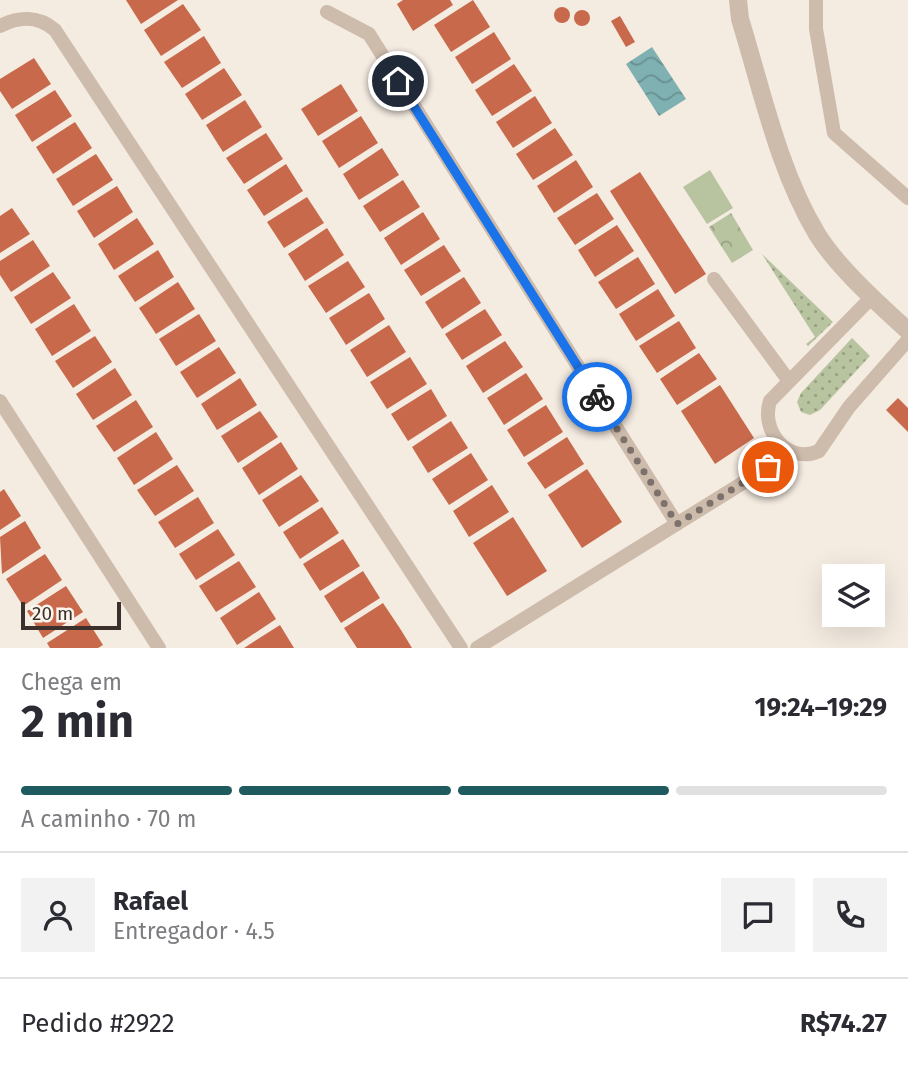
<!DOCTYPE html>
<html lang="pt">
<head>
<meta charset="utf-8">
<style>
  :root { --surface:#fff; --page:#f2f2f3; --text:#2b2b33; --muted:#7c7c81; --line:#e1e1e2; --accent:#1f5a5e }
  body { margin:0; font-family:"Fira Sans",sans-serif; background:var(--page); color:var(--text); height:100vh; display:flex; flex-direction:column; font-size:26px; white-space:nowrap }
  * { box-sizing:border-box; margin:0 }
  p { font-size:23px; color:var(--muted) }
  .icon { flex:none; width:38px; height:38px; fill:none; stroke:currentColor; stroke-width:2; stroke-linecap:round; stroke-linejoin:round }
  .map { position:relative; height:648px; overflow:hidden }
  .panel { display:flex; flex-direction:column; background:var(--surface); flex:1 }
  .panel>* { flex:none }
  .buttons { position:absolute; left:822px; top:564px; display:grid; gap:14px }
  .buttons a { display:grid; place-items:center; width:63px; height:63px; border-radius:0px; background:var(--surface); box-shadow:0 7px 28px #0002; font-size:35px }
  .scale { position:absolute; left:21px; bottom:18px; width:100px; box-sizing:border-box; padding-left:7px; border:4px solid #3b302b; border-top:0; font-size:19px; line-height:24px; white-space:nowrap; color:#3b302b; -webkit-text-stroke:5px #fbf5ee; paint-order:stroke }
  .pin { position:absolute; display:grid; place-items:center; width:60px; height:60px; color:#fff; margin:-30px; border:4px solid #fff; border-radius:50%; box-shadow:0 2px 7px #0007 }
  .courier { position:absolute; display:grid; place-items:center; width:70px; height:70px; margin:-35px; border:5px solid #1a73e8; border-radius:50%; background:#fff; color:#222; box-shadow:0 2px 9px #0007 }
  .summary em { font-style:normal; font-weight:700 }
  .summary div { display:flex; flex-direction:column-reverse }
  .summary { display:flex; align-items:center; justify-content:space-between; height:119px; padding:0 21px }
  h1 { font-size:46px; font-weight:700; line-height:52px }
  .bar { display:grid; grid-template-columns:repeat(4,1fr); gap:10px 7px; align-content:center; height:84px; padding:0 21px }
  .bar i { height:9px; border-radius:5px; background:var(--line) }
  .bar .on { background:var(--accent) }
  .bar p { grid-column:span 4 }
  .line { display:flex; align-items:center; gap:18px; padding:0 21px; border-top:2px solid var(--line) }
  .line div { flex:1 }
  .round { display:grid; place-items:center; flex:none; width:74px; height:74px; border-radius:0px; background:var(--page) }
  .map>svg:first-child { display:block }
</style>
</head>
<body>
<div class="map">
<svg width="908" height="648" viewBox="0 0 908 648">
  <defs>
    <pattern id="grass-dots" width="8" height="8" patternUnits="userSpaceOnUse" patternTransform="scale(1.75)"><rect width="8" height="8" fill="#b8c4a0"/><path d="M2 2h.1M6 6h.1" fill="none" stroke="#97a083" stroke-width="1.8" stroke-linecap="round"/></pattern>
    <pattern id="park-crowns" width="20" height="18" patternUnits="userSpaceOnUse" patternTransform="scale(1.75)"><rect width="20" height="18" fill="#b8c4a0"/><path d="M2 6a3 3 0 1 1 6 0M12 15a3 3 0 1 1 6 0" fill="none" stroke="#97a083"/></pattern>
    <pattern id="water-waves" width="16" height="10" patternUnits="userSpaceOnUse" patternTransform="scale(1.75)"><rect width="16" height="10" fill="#7fb0b2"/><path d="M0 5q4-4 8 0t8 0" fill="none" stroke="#699091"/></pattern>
  </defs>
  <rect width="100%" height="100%" fill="#f4ebe1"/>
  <!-- grass -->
  <g fill="url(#grass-dots)">
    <path d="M762,254L833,322L808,346L806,344L815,337Z"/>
    <path d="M852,338L870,356L820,410L810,415L801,412L797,402L801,393Z"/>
  </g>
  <!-- park -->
  <path fill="url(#park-crowns)" d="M731,213L753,250L732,263L709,227Z"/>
  <!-- pitch -->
  <path fill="#b8c4a0" d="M710,170L733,208L707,224L683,187Z"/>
  <!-- water -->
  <path fill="url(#water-waves)" d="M652,47L686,99L659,116L626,64Z"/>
  <!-- building -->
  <g fill="#c8694b">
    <path d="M126,0H178L141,24Z"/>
    <path d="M403,0H450L453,5L413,31L397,4Z"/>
    <path d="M473,0L490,27L451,52L434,25Z"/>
    <path d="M183,4L201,30L161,56L144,30Z"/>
    <circle cx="562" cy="15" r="8"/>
    <circle cx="582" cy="18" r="8"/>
    <path d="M620,16L635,42L626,47L611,21Z"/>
    <path d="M494,32L511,59L472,84L455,57Z"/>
    <path d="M204,36L221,63L182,88L164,62Z"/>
    <path d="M34,58L51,84L12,109L0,91V79Z"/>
    <path d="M514,64L532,91L492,116L475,90Z"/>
    <path d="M224,68L242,95L202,120L185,94Z"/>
    <path d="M341,84L358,111L318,136L301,109Z"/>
    <path d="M55,90L72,116L32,142L15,115Z"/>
    <path d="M535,96L552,123L513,148L496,122Z"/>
    <path d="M245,100L262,127L223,152L206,125Z"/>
    <path d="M361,116L378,143L339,168L322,141Z"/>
    <path d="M75,122L92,148L53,174L36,147Z"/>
    <path d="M555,128L573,155L533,180L516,154Z"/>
    <path d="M266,133L283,159L244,184L226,158Z"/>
    <path d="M382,148L399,175L359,200L343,174Z"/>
    <path d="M96,154L113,180L73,206L56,179Z"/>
    <path d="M576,160L593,187L554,213L537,186Z"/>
    <path d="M286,164L303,191L264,216L247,190Z"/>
    <path d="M640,172L706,274L675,294L610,191Z"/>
    <path d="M403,180L420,207L380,232L363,206Z"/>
    <path d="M117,186L133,212L94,238L77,211Z"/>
    <path d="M597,193L614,219L575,245L557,218Z"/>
    <path d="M307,197L324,223L284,248L267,222Z"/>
    <path d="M12,208L30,234L0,253V216Z"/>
    <path d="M423,212L440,239L401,265L384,238Z"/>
    <path d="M137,218L154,244L114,270L98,244Z"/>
    <path d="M617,225L634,251L595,277L578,250Z"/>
    <path d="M327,228L344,255L305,281L288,254Z"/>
    <path d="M33,240L50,266L11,292L0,275V261Z"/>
    <path d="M444,245L461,271L421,296L404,270Z"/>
    <path d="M158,250L174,277L135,302L118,276Z"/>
    <path d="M638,257L655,284L616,309L598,282Z"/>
    <path d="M348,261L365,287L326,313L308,286Z"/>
    <path d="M53,272L71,298L31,324L14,297Z"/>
    <path d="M464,277L481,303L442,329L425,302Z"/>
    <path d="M178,282L195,309L156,334L139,308Z"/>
    <path d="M658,289L675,316L636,341L619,314Z"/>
    <path d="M369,293L385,319L346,345L329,318Z"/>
    <path d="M74,304L91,331L52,356L35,329Z"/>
    <path d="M485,309L502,335L462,360L445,334Z"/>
    <path d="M199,314L216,341L176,366L159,339Z"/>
    <path d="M679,321L696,348L657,373L639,346Z"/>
    <path d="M389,325L406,352L367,377L350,350Z"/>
    <path d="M95,336L112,362L73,388L55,361Z"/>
    <path d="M505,341L523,367L483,393L466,366Z"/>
    <path d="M219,347L236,373L197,398L180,372Z"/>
    <path d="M699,353L717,379L677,405L660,379Z"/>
    <path d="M410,357L427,384L387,409L370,382Z"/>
    <path d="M115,368L132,395L93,420L76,394Z"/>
    <path d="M526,373L543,399L504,425L487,398Z"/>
    <path d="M240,378L257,405L217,430L201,404Z"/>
    <path d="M720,385L754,438L715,464L681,411Z"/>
    <path d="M431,389L447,416L408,441L391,414Z"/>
    <path d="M898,398L908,408V432L886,410Z"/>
    <path d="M136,400L153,427L114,452L96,426Z"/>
    <path d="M546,405L563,432L524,457L507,430Z"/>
    <path d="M260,411L278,437L238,463L221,436Z"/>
    <path d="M451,421L468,448L428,473L412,447Z"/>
    <path d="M156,432L173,459L134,485L117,458Z"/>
    <path d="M567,437L584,464L545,489L527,463Z"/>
    <path d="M281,442L298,469L259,495L242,468Z"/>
    <path d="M471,453L488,480L449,505L432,479Z"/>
    <path d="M177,465L194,491L155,516L137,490Z"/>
    <path d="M587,469L622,522L582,548L548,495Z"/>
    <path d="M301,475L319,501L279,527L262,500Z"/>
    <path d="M492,485L509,512L469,537L453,511Z"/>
    <path d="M4,489L21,516L0,530V492Z"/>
    <path d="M198,497L214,523L175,548L158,522Z"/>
    <path d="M322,507L339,533L300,559L283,532Z"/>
    <path d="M513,517L547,571L507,596L473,543Z"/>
    <path d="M25,521L41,548L2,574L0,537Z"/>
    <path d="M218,529L235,555L196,580L179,554Z"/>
    <path d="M343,539L360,566L320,591L303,564Z"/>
    <path d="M45,554L62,580L23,606L6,579Z"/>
    <path d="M239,561L256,587L216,612L199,586Z"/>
    <path d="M363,571L380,598L341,623L324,596Z"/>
    <path d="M66,586L83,612L43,638L27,611Z"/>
    <path d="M259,592L276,619L237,645L220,618Z"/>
    <path d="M383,603L401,630L412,648H357L344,628Z"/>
    <path d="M86,618L103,645L98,648H50L47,643Z"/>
    <path d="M280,625L294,648H244Z"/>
  </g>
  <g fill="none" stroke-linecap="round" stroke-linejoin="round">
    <!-- lane -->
    <g stroke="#cdbbac" stroke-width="14">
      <path d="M816,0V29L834,133L908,198"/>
      <path d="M327,12L369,34L677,524"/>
      <path d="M0,26C19,16 39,16 55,30L461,648"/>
      <path d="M714,279L789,381"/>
      <path d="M872,297L770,401C760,431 788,465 819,451L849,407L908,340"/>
      <path d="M0,401L159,648"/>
      <path d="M477,648L791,453"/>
    </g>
    <!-- street -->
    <path stroke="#cdbbac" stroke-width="18" d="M738,0L740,19C762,90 778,169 817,234C837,267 880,305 908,331"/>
  </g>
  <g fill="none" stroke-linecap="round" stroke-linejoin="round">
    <!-- done -->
    <path stroke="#7c716b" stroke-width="7" stroke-dasharray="0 12.6" d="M597,397L677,524L768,467"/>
    <!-- route -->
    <path stroke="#1a73e8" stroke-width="9" d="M398,81L597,397"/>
  </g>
</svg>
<div class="buttons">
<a><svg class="icon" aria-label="layers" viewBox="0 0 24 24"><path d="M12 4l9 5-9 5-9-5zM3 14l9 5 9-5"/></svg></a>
</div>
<div class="scale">20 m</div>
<div class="pin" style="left:768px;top:467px;background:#ea580c"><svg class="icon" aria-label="bag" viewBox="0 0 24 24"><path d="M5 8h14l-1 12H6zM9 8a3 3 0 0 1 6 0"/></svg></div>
<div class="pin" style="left:398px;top:81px;background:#1f2937"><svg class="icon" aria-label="home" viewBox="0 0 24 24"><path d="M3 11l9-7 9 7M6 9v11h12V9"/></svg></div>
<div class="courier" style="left:597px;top:397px"><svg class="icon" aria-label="bike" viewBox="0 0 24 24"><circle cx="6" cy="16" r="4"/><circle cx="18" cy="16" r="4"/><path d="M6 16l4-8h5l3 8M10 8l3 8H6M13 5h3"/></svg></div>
</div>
<section class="panel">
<div class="summary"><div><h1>2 min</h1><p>Chega em</p></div><em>19:24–19:29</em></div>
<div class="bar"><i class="on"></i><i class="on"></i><i class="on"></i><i></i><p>A caminho · 70 m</p></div>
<div class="line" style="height:126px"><a class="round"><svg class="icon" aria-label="person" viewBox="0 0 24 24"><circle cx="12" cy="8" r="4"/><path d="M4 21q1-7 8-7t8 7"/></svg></a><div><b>Rafael</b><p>Entregador · 4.5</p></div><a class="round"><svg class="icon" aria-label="chat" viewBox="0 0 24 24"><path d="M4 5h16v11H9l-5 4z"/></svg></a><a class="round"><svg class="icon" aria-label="phone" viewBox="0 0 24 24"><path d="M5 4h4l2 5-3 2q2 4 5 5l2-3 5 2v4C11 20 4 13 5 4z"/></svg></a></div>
<div class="line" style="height:91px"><div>Pedido #2922</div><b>R$74.27</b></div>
</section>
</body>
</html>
